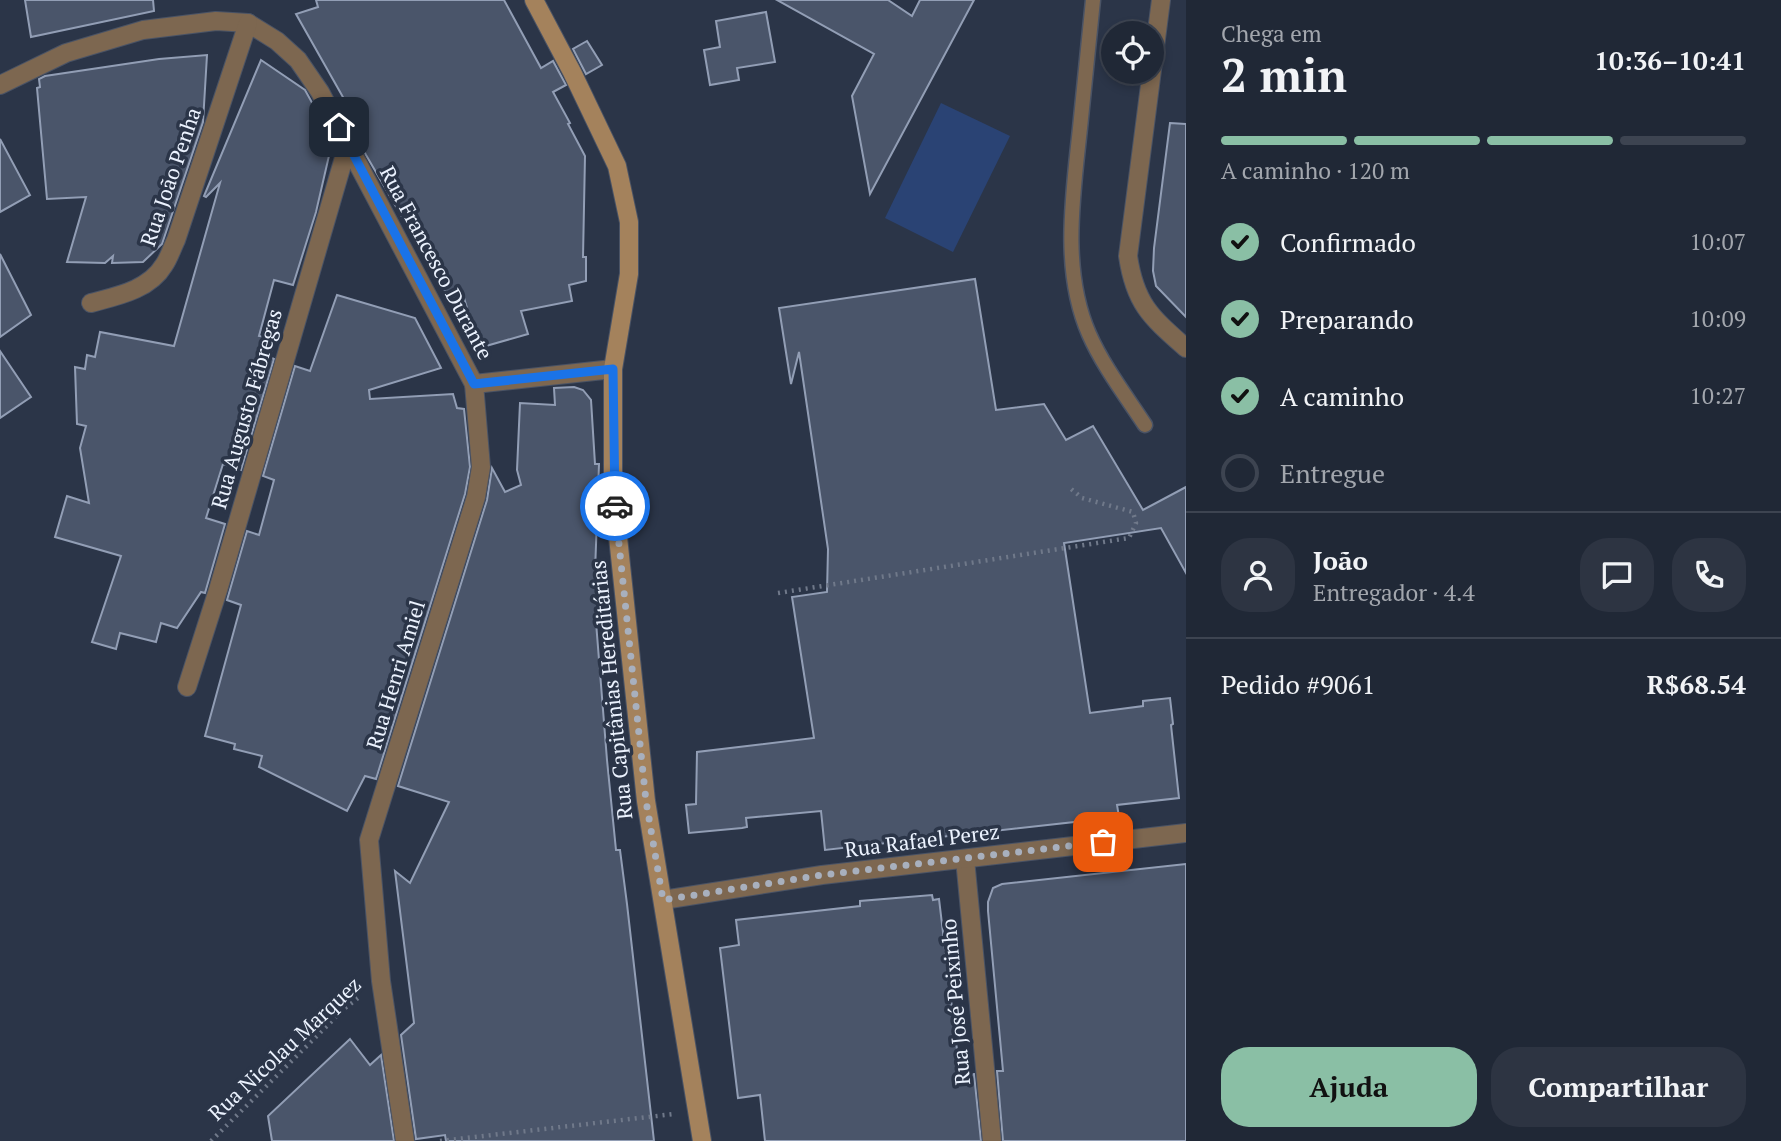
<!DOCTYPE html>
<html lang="pt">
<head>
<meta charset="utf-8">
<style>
  :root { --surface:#202836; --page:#2d3442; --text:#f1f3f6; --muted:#a2a6ad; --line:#3d4451; --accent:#8abfa5 }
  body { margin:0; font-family:"PT Serif",serif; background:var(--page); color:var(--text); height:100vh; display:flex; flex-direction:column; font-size:26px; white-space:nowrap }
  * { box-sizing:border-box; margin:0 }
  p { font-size:23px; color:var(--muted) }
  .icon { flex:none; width:38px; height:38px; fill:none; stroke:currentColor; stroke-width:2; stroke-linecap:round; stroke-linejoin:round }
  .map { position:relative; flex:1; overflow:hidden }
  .drawer { display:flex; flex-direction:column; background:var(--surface); width:595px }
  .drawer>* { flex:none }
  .buttons { position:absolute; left:1101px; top:21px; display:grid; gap:14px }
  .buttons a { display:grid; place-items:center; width:63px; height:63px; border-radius:50%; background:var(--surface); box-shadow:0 4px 10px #0003,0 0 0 2px var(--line); font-size:35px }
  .pin { position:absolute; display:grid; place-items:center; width:60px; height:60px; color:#fff; margin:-30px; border-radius:14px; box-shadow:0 4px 10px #0006 }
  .courier { position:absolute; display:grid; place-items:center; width:70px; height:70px; margin:-35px; border:5px solid #1a73e8; border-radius:50%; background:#fff; color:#222; box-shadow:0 2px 9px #0007 }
  .headline em { font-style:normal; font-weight:800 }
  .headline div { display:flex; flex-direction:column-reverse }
  .headline { display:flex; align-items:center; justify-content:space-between; height:119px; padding:0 35px }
  h1 { font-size:46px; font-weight:800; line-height:52px }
  .bar { display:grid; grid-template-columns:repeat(4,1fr); gap:10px 7px; align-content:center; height:84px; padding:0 35px }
  .bar i { height:9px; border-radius:5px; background:var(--line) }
  .bar .selected { background:var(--accent) }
  .bar p { grid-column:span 4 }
  .line { display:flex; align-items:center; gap:18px; padding:0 35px; border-top:2px solid var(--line) }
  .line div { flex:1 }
  .round { display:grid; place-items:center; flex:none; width:74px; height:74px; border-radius:28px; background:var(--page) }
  ol { padding:0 35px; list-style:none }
  li { display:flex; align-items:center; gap:21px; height:77px }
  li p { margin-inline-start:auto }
  li .icon { padding:7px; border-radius:50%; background:var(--accent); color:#111; stroke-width:4 }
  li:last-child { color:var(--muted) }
  li i { width:38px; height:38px; border:4px solid var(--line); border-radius:50% }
  .primary-button { display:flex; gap:14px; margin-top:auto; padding:14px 35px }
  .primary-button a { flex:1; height:80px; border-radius:28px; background:var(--accent); color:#111; font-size:28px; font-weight:800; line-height:80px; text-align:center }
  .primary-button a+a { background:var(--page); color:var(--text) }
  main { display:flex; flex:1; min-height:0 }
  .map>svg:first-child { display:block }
</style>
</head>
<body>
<main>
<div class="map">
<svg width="1186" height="1141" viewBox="0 0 1186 1141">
  <rect width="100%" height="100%" fill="#2b3548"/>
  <!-- green -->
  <path fill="#2a4374" d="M941,103L1010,136L953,252L885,218Z"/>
  <!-- building -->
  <g fill="#4a556a" stroke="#929eb5" stroke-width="2">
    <path d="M25,0H153L154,11L31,37Z"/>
    <path d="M316,0H504L541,68L553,61L566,85L553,92L570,123L568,124L585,156L583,257H586V281L569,285L572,301L521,311L528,334L479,348L464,298L451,301L366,155L347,119L361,129L296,14L318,7Z"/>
    <path d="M777,0H888L912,16L920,0H974L870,194L852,96L874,54Z"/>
    <path d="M766,12L775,62L737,68L739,80L710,85L704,50L720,47L716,21Z"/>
    <path d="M587,41L602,65L586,74L573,49Z"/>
    <path d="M207,55L203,122L162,244L143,262L112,263L113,256L105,263L67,262L86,197L47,199L37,88L40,87L39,79L45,76L159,59Z"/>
    <path d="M261,60L305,90L336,146L331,147L316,212L293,285L274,280L259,336L276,338L270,357L274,359L241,470L223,464L206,518L225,524L205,593L201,592L177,628L161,623L156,642L120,633L116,649L92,642L121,556L55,537L67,496L89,503L80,448L86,426L77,424L75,367L85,369L87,355L95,357L100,332L174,346L220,183L206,197L204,196Z"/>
    <path d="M1170,123L1186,124V317L1156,286L1153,271L1154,248Z"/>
    <path d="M0,139L30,195L0,212Z"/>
    <path d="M0,254L31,315L0,337Z"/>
    <path d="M975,279L996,410L1044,404L1066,440L1093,426L1143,510L1186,487V573L1161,528L1064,543L1090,713L1143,706V701L1170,698L1173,724L1171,725L1179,798L1117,805L1119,817L825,850L821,811L746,818L747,827L742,828L689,833L686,805L696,804L697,752L814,738L792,597L827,592L828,549L799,352L791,384L779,308Z"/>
    <path d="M337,295L415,318L441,368L369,390L370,399L453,394L457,408L464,409L470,467L465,494L376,779L365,776L347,811L259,767L262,756L234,749L235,744L205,736L241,605L227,600L247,531L259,535L274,480L263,476L295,366L310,371Z"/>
    <path d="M0,351L31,397L0,418Z"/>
    <path d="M574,387L583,390L591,400L595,464H599L595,572L602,573L601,593H604L602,622H596L607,760L616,850H620L627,904L654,1141H446L445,1135L416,1139L401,1035L414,1023L395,871L410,883L449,802L398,786L487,500L492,468L505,492L521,485L517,470L520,403L555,405L554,388Z"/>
    <path d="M1186,864V1141H1003L997,1071H1003L988,911V902L993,888L1002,884Z"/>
    <path d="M932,895L933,900L939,899L960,1075L974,1074L981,1141H765L760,1095L738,1098L720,948L739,945L736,920L860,906V901Z"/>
    <path d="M350,1039L370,1065L381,1055L394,1141H272L268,1116Z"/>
  </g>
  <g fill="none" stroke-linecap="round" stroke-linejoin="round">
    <!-- lane casing -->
    <g stroke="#4a5365" stroke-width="17">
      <path id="lane" d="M1093,0C1089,43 1084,85 1080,128C1073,195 1061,270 1089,334C1103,366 1126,396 1145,425"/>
    </g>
    <!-- street casing -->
    <g stroke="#4a5365" stroke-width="20">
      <g id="street">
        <path d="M1161,0L1128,256C1135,304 1151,317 1186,348"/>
        <path d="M0,85L66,53L143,30L216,21L248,23L277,41L298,60L320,92L474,384L613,369"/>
        <path d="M91,303C117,296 149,290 164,265C169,258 172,248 176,240L248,23"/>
        <path d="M187,687L218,590L348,144"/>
        <path d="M965,859L992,1141"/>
        <path d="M663,900L822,875L1186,833"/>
        <path d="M405,1141L381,981L369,840L476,497L481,467L474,384"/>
      </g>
    </g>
    <!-- secondary casing -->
    <g stroke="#4a5365" stroke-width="20">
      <path id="secondary" d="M534,0L572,72L617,166L629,222V274L613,369V490L646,801L702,1141"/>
    </g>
    <!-- path -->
    <g stroke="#70798a" stroke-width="4.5" stroke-dasharray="2 5" stroke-linecap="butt">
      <path d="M778,593L1129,538L1136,523L1133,512L1082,498L1070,488"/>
      <path d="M211,1141L345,1008L358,998"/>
      <path d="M440,1141L674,1114"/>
    </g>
    <!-- lane -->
    <use href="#lane" stroke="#7d6750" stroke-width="14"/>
    <!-- street -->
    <use href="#street" stroke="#7d6750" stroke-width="18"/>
    <!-- secondary -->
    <use href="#secondary" stroke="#a4825c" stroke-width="18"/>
  </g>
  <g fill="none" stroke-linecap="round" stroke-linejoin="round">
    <!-- done -->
    <path stroke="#a8b0be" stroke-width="7" stroke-dasharray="0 12.6" d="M615,506L646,801L663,900L822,875L1103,842"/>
    <!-- route -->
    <path stroke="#1a73e8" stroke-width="9" d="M339,127L474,384L613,369L615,506"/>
  </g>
  <g text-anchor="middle" stroke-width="7" stroke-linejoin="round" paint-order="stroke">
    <!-- street labels -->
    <g font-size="21" fill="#ebf2fe" stroke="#2b3548">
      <text transform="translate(171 177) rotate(-71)" y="7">Rua João Penha</text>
      <text transform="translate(436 263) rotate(62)" y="7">Rua Francesco Durante</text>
      <text transform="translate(247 409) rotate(-74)" y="7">Rua Augusto Fábregas</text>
      <text transform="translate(396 675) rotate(-73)" y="7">Rua Henri Amiel</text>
      <text transform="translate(612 690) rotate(-96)" y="7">Rua Capitânias Hereditárias</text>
      <text transform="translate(922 841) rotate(-7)" y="7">Rua Rafael Perez</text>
      <text transform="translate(956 1002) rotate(-95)" y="7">Rua José Peixinho</text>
      <text transform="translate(285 1049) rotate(-43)" y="7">Rua Nicolau Marquez</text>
    </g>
  </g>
</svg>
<div class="buttons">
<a><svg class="icon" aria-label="locate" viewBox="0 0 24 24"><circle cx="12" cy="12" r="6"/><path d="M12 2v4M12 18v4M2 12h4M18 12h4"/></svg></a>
</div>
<div class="pin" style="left:1103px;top:842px;background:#ea580c"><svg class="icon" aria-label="bag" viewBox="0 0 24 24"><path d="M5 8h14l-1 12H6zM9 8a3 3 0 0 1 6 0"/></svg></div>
<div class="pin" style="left:339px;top:127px;background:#1f2937"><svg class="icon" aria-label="home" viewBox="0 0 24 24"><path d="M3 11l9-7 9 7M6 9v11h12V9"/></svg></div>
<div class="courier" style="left:615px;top:506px"><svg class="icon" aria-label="car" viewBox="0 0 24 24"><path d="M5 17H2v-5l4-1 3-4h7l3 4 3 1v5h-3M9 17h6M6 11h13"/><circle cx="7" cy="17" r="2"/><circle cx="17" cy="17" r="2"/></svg></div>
</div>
<section class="drawer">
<div class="headline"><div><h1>2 min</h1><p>Chega em</p></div><em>10:36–10:41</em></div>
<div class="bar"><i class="selected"></i><i class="selected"></i><i class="selected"></i><i></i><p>A caminho · 120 m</p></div>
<ol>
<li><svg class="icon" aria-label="check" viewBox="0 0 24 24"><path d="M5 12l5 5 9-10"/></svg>Confirmado<p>10:07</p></li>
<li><svg class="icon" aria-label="check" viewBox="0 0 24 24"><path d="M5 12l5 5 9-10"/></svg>Preparando<p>10:09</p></li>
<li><svg class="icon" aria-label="check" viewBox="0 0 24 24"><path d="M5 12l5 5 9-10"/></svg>A caminho<p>10:27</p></li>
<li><i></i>Entregue</li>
</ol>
<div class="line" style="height:126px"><a class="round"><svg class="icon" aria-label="person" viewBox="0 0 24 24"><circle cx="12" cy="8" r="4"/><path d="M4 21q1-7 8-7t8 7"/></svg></a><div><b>João</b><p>Entregador · 4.4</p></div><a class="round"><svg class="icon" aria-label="chat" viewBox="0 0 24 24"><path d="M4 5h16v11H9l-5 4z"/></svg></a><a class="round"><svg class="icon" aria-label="phone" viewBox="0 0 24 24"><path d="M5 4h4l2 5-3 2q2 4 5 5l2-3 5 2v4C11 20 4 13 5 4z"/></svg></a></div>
<div class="line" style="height:91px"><div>Pedido #9061</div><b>R$68.54</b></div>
<div class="primary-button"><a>Ajuda</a><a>Compartilhar</a></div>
</section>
</main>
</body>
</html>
